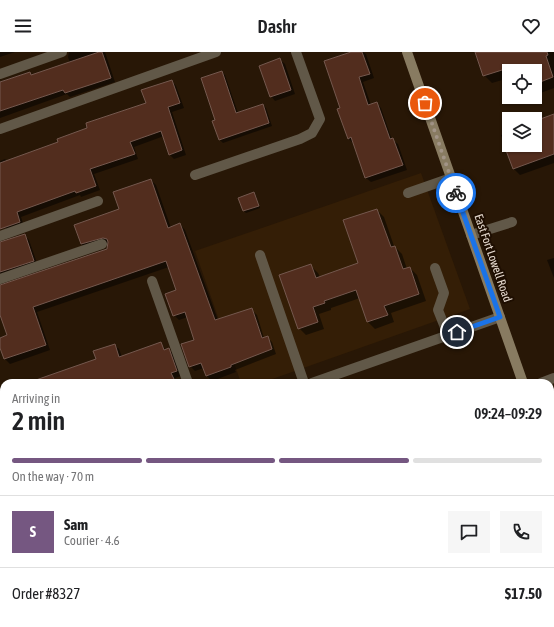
<!DOCTYPE html>
<html lang="en">
<head>
<meta charset="utf-8">
<style>
  :root { --surface:#fff; --page:#f6f6f6; --text:#202124; --muted:#757577; --line:#e0e0e0; --accent:#755781 }
  body { margin:0; font-family:"Asap Condensed",sans-serif; background:var(--page); color:var(--text); height:100vh; display:flex; flex-direction:column; font-size:15px; white-space:nowrap }
  * { box-sizing:border-box; margin:0 }
  p { font-size:13px; color:var(--muted) }
  .icon { flex:none; width:22px; height:22px; fill:none; stroke:currentColor; stroke-width:2; stroke-linecap:round; stroke-linejoin:round }
  .map { position:relative; flex:1; overflow:hidden }
  .panel { position:absolute; left:0px; top:327px; width:554px; height:248px; display:flex; flex-direction:column; background:var(--surface); border-radius:12px 12px 0 0; box-shadow:0 1px 3px #0004 }
  .panel>* { flex:none }
  .fabs { position:absolute; left:502px; top:12px; display:grid; gap:8px }
  .fabs a { display:grid; place-items:center; width:40px; height:40px; border-radius:0px; background:var(--surface); box-shadow:0 1px 3px #0004; font-size:20px }
  .pin { position:absolute; display:grid; place-items:center; width:34px; height:34px; color:#fff; margin:-17px; border:2px solid #fff; border-radius:50%; box-shadow:0 1px 4px #0007 }
  .courier { position:absolute; display:grid; place-items:center; width:40px; height:40px; margin:-20px; border:3px solid #1a73e8; border-radius:50%; background:#fff; color:#222; box-shadow:0 1px 5px #0007 }
  .headline em { font-style:normal; font-weight:600 }
  .headline div { display:flex; flex-direction:column-reverse }
  .headline { display:flex; align-items:center; justify-content:space-between; height:68px; padding:0 12px }
  h1 { font-size:26px; font-weight:600; line-height:30px }
  .bar { display:grid; grid-template-columns:repeat(4,1fr); gap:6px 4px; align-content:center; height:48px; padding:0 12px }
  .bar i { height:5px; border-radius:3px; background:var(--line) }
  .bar .active { background:var(--accent) }
  .bar p { grid-column:span 4 }
  .line { display:flex; align-items:center; gap:10px; padding:0 12px; border-top:1px solid var(--line) }
  .line div { flex:1 }
  .round { display:grid; place-items:center; flex:none; width:42px; height:42px; border-radius:0px; background:var(--page) }
  header { display:flex; justify-content:space-between; align-items:center; height:52px; padding:0 12px; background:var(--surface); font-size:18px; font-weight:600 }
  .map>svg:first-child { display:block }
</style>
</head>
<body>
<header><svg class="icon" aria-label="menu" viewBox="0 0 24 24"><path d="M4 6h16M4 12h16M4 18h16"/></svg>Dashr<svg class="icon" aria-label="heart" viewBox="0 0 24 24"><path d="M12 20l-8-8c-3-5 5-10 8-4 3-6 11-1 8 4z"/></svg></header>
<div class="map">
<svg width="554" height="575" viewBox="0 0 554 575">
  <rect width="100%" height="100%" fill="#281706"/>
  <!-- built -->
  <path fill="#341e06" d="M421,121L470,257L261,331H241L195,199Z"/>
  <!-- shadow -->
  <g fill="#0007">
    <path d="M0,0H15L0,5Z"/>
    <path d="M69,0H105L115,30L70,45L67,42L0,66V31L30,21L32,24L70,11L68,5Z"/>
    <path d="M354,0H363L366,2L374,26L363,30L371,53L377,52L381,56L392,88L398,92L407,118L371,130L366,126L353,91L348,86L341,57Z"/>
    <path d="M476,0H554V36L535,43V19H509V26L492,31L484,23Z"/>
    <path d="M280,8L285,12L295,42L275,49L271,44Z"/>
    <path d="M222,20L225,23L238,61L263,53L266,56L272,74L223,91L220,88L217,68Z"/>
    <path d="M172,29L176,34L184,56L172,60L186,103L174,107L169,102L164,84L134,95L138,107L94,122L100,138L81,145L80,143L21,165L24,174L10,180L5,175L0,162V109L5,107L7,109L59,90L147,51Z"/>
    <path d="M554,63V111L520,123L513,116L501,83L509,80V93H535V70Z"/>
    <path d="M151,128L156,133L171,176L180,172L185,178L218,268L252,258L257,263L264,286L267,285L272,290L276,302L235,318L236,320L212,329L207,324L204,316L195,319L190,314L196,288L188,265L179,268L174,263L177,238L169,215L37,260L50,298L10,312L5,307L0,293V287L8,284L0,260V234L105,199L110,193L109,191L87,197L81,192L75,173L120,158Z"/>
    <path d="M254,141L256,144L260,156L246,161L244,159Z"/>
    <path d="M377,158L384,165L394,194L402,202L407,217L410,216L417,223L426,249L391,261L394,270L375,277L368,270L360,246L331,256V258L319,262L324,277L306,283L299,276L311,214L318,221L320,225L359,211Z"/>
    <path d="M24,183L29,188L38,214L0,228V191Z"/>
    <path d="M554,206V226L547,208Z"/>
    <path d="M161,292L166,298H169L173,302L181,324L175,326L177,331H40L97,308L114,293L119,297L122,305Z"/>
    <path d="M0,539L4,551V571H17L19,575H0Z"/>
    <path d="M312,571H517L519,575H301Z"/>
  </g>
  <!-- building -->
  <g fill="#522d1e" stroke="#74584e">
    <path d="M99,0H102L111,26L65,41L63,38L0,59V30L30,20L31,23Z"/>
    <path d="M351,0H362L370,22L359,25L368,53L377,50L390,87L393,86L403,113L365,126L351,85L348,87L337,57L340,56L324,9Z"/>
    <path d="M475,0H547L548,3L546,4L553,25L535,32V19H520L518,13L483,24Z"/>
    <path d="M280,6L291,38L270,45L259,14Z"/>
    <path d="M222,19L236,61L263,52L269,71L219,88L212,69L215,68L201,26Z"/>
    <path d="M172,28L180,51L168,55L182,98L169,103L161,79L130,90L135,102L90,117L96,134L76,141L75,139L17,160L20,170L0,177V111L58,90L57,87L87,76L86,71L146,51L141,38Z"/>
    <path d="M554,62V102L513,117L504,93H535V69Z"/>
    <path d="M151,127L168,176L180,171L215,268L252,256L262,286L268,284L272,297L231,313V315L206,324L201,311L189,315L181,292L194,288L185,260L173,264L165,242L176,238L166,209L33,255L46,293L4,307L0,296V286L7,283L0,263V233L107,197L108,190L107,187L103,186L81,192L74,173L119,157L113,140Z"/>
    <path d="M254,140L259,154L243,159L238,146Z"/>
    <path d="M377,157L391,195L395,194L403,217L410,215L419,242L384,254L388,263L367,270L356,238L324,249L325,251L313,255L318,270L298,277L279,223L311,212L316,226L358,211L343,168Z"/>
    <path d="M25,182L34,209L0,220V190Z"/>
    <path d="M161,290L164,298L169,296L177,319L171,321L174,327L163,331H33V329L96,307L93,299L115,292L119,305Z"/>
  </g>
  <g fill="none" stroke-linecap="round" stroke-linejoin="round">
    <!-- lane -->
    <g stroke="#615848" stroke-width="10">
      <path d="M0,22L62,0"/>
      <path d="M195,123L300,87L312,81L320,67L296,0"/>
      <path d="M408,141L451,126"/>
      <path d="M471,183L512,170"/>
      <path d="M0,184L98,149"/>
      <path d="M260,203L304,331"/>
      <path d="M435,216L444,241L438,258L448,283"/>
      <path d="M0,227L102,192"/>
      <path d="M152,229L188,331"/>
      <path d="M550,473L554,471"/>
      <path d="M274,575L275,571"/>
    </g>
    <!-- street -->
    <g stroke="#615848" stroke-width="10">
      <path d="M0,77L216,0"/>
      <path d="M312,331L500,265"/>
      <path d="M541,331L554,326"/>
      <path d="M0,429L4,440"/>
      <path d="M51,571L52,575"/>
    </g>
    <!-- secondary -->
    <g stroke="#887b61" stroke-width="10">
      <path d="M407,0L523,331"/>
      <path d="M550,404L554,415"/>
    </g>
  </g>
  <g fill="none" stroke-linecap="round" stroke-linejoin="round">
    <!-- done -->
    <path stroke="#a29487" stroke-width="4" stroke-dasharray="0 7.2" d="M425,51L456,141"/>
    <!-- route -->
    <path stroke="#1a73e8" stroke-width="5" d="M456,141L500,265L457,280"/>
  </g>
  <g text-anchor="middle" stroke-width="4" stroke-linejoin="round" paint-order="stroke">
    <!-- street labels -->
    <g font-size="12" fill="#e4d8cd" stroke="#1e0e01">
      <text transform="translate(493 206) rotate(71)" y="4">East Fort Lowell Road</text>
    </g>
  </g>
</svg>
<div class="fabs">
<a><svg class="icon" aria-label="locate" viewBox="0 0 24 24"><circle cx="12" cy="12" r="6"/><path d="M12 2v4M12 18v4M2 12h4M18 12h4"/></svg></a>
<a><svg class="icon" aria-label="layers" viewBox="0 0 24 24"><path d="M12 4l9 5-9 5-9-5zM3 14l9 5 9-5"/></svg></a>
</div>
<div class="pin" style="left:425px;top:51px;background:#ea580c"><svg class="icon" aria-label="bag" viewBox="0 0 24 24"><path d="M5 8h14l-1 12H6zM9 8a3 3 0 0 1 6 0"/></svg></div>
<div class="pin" style="left:457px;top:280px;background:#1f2937"><svg class="icon" aria-label="home" viewBox="0 0 24 24"><path d="M3 11l9-7 9 7M6 9v11h12V9"/></svg></div>
<div class="courier" style="left:456px;top:141px"><svg class="icon" aria-label="bike" viewBox="0 0 24 24"><circle cx="6" cy="16" r="4"/><circle cx="18" cy="16" r="4"/><path d="M6 16l4-8h5l3 8M10 8l3 8H6M13 5h3"/></svg></div>
<section class="panel">
<div class="headline"><div><h1>2 min</h1><p>Arriving in</p></div><em>09:24–09:29</em></div>
<div class="bar"><i class="active"></i><i class="active"></i><i class="active"></i><i></i><p>On the way · 70 m</p></div>
<div class="line" style="height:72px"><b class="round" style="background:var(--accent);color:#fff">S</b><div><b>Sam</b><p>Courier · 4.6</p></div><a class="round"><svg class="icon" aria-label="chat" viewBox="0 0 24 24"><path d="M4 5h16v11H9l-5 4z"/></svg></a><a class="round"><svg class="icon" aria-label="phone" viewBox="0 0 24 24"><path d="M5 4h4l2 5-3 2q2 4 5 5l2-3 5 2v4C11 20 4 13 5 4z"/></svg></a></div>
<div class="line" style="height:52px"><div>Order #8327</div><b>$17.50</b></div>
</section>
</div>
</body>
</html>
